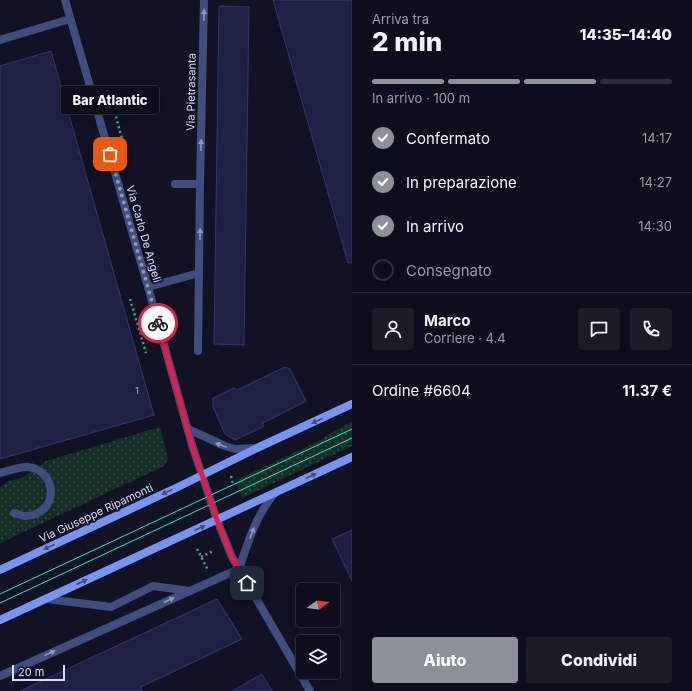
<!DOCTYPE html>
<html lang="it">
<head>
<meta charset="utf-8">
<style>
  :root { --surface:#0d0e1b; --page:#1b1c28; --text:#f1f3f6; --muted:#9a9ca3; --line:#2d2e3a; --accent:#8c9099 }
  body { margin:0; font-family:Inter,sans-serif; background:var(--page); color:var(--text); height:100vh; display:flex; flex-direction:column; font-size:15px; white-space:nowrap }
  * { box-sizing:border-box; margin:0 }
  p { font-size:13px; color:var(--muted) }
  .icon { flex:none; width:22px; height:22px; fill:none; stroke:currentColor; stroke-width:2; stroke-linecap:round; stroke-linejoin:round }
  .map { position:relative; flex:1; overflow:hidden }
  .panel { display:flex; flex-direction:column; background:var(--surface); width:340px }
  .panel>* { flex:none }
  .needle { width:26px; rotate:76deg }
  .buttons { position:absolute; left:296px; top:583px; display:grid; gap:8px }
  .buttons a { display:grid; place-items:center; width:44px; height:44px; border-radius:4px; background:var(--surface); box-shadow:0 2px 6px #0003,0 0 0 1px var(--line); font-size:20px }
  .scale { position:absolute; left:12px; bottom:10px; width:53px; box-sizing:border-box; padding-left:4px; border:2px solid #d8ddfc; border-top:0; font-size:11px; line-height:14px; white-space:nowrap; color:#d8ddfc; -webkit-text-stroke:3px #111324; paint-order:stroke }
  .pin { position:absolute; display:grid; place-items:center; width:34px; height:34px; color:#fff; margin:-17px; border-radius:8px; box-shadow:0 2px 6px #0006 }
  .courier { position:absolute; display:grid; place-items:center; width:40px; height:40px; margin:-20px; border:3px solid #e11d48; border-radius:50%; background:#fff; color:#222; box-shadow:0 1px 5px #0007 }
  .bubble { position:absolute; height:28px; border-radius:4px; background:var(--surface); box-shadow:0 2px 6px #0003,0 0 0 1px var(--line); font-size:13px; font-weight:800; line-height:28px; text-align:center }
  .overview em { font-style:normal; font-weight:800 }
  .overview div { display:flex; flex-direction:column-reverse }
  .overview { display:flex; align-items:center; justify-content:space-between; height:68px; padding:0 20px }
  h1 { font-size:26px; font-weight:800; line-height:30px }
  .bar { display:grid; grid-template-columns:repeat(4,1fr); gap:6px 4px; align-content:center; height:48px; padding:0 20px }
  .bar i { height:5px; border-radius:3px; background:var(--line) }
  .bar .on { background:var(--accent) }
  .bar p { grid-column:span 4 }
  .line { display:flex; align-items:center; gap:10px; padding:0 20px; border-top:1px solid var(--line) }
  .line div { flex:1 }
  .round { display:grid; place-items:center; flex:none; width:42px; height:42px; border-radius:4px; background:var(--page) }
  ol { padding:0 20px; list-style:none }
  li { display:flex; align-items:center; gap:12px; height:44px }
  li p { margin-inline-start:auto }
  li .icon { padding:4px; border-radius:50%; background:var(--accent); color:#fff; stroke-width:4 }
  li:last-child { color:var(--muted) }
  li i { width:22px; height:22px; border:2px solid var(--line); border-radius:50% }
  .action { display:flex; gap:8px; margin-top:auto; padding:8px 20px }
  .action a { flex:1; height:46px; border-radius:4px; background:var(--accent); color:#fff; font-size:16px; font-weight:800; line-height:46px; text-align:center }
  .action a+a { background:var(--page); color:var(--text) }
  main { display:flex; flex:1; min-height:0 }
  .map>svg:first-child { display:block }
</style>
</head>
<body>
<main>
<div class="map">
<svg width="352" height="691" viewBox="0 0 352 691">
  <defs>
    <pattern id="grass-dots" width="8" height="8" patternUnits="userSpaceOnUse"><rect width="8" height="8" fill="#152e26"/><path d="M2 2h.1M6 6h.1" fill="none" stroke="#364c46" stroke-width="1.8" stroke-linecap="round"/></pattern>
  </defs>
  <rect width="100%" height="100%" fill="#111324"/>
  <!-- grass -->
  <g fill="url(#grass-dots)">
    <path d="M352,422V446L242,498L236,480L319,441L336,430Z"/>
    <path d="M160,427L168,459L164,466L0,543V487L9,481L22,478L46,461Z"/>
  </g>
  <!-- building -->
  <g fill="#1f2144" stroke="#33366e">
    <path d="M273,0H352V263H348Z"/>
    <path d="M219,6L249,7L244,345L214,344Z"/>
    <path d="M51,51L154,415L0,459V66Z"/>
    <path d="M285,367L290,369L306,401L263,423V427L235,440L225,434L213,407V398L234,388L237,390Z"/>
    <path d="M352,530V581L332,539Z"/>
    <path d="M217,599L242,639L141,687L142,691H20Z"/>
    <path d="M262,674L272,691H232Z"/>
  </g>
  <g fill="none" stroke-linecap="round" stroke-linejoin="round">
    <!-- path -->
    <g stroke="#3aad88" stroke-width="2.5" stroke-dasharray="2 3" stroke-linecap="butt">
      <path d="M112,102L125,150"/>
      <path d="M130,299L146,353"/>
      <path d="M231,476L233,484"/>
      <path d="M197,549L208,570"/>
      <path d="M201,557L213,551"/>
    </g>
    <!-- lane -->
    <g stroke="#404e7f" stroke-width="8">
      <path d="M0,40L70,19"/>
      <path d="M175,184H200"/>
      <path d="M0,473C7,471 20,467 27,467C52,468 60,502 38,513C34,515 30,516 26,516C22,516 18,514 14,513"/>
      <path d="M47,599L111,607L153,586L190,591"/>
    </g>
    <!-- street -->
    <g stroke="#404e7f" stroke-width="8">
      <path d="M65,0L148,287L192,445L217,520L232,557L310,691"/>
      <path d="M148,287L199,273"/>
      <path d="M198,351L200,184L204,0"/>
      <path d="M188,429L225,446L235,449L256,448"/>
      <path d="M239,569C248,542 256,515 275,493"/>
      <path d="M0,676L239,569"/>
    </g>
    <!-- secondary -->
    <g stroke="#7794f3" stroke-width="8">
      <path d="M0,570L180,486L257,448L352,404"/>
      <path d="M0,620L352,457"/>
    </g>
    <!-- tram -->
    <g stroke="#15eac8" stroke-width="1">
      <path d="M0,594L352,429"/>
      <path d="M0,603L352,438"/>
    </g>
  </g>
  <!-- one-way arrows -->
  <defs><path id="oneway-solid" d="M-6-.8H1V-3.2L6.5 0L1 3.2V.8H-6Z"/></defs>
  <g fill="#8c96be">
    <use href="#oneway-solid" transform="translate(204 15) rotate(-89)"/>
    <use href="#oneway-solid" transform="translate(201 145) rotate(-89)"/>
    <use href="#oneway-solid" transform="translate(200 234) rotate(-89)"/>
    <use href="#oneway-solid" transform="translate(221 445) rotate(-159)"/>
    <use href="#oneway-solid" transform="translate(252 533) rotate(-69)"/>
    <use href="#oneway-solid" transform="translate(169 600) rotate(-24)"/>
    <use href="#oneway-solid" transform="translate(50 653) rotate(-24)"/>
  </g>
  <g fill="#3f4d81">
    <use href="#oneway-solid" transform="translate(317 421) rotate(155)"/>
    <use href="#oneway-solid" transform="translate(311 476) rotate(-25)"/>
    <use href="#oneway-solid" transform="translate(167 492) rotate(155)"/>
    <use href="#oneway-solid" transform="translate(200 528) rotate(-25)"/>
    <use href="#oneway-solid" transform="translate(49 547) rotate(155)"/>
    <use href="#oneway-solid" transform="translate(82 582) rotate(-25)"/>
  </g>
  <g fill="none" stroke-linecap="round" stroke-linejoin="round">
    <!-- done -->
    <path stroke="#9296b0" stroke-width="4" stroke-dasharray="0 7.2" d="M110,154L158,323"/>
    <!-- route -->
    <path stroke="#e11d48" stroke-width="5" d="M158,323L192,445L217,520L232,557L247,583"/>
  </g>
  <g text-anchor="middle" stroke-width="3.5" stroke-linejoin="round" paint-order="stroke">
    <!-- number labels -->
    <g font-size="9" fill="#aaaece">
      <text x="137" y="394">1</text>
    </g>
    <!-- street labels -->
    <g font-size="11" fill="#d8ddfc" stroke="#111324">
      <text transform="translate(191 92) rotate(-89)" y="4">Via Pietrasanta</text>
      <text transform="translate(144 234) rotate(74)" y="4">Via Carlo De Angeli</text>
      <text transform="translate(96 513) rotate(-25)" y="4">Via Giuseppe Ripamonti</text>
    </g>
  </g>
</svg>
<div class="buttons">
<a><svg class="needle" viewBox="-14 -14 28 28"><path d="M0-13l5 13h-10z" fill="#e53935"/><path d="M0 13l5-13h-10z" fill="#9a9ca3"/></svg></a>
<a><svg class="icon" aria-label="layers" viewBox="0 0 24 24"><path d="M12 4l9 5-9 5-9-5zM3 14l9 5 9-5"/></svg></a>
</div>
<div class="scale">20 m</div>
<div class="pin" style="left:110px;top:154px;background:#ea580c"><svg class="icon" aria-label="bag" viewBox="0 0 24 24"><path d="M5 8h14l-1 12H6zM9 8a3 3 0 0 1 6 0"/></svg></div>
<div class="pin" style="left:247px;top:583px;background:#1f2937"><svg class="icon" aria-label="home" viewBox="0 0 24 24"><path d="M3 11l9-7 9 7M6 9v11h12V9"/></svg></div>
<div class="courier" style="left:158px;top:323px"><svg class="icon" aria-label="bike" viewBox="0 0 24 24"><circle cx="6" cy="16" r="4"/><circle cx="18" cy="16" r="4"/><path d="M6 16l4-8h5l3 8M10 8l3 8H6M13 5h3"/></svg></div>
<div class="bubble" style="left:61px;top:86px;width:98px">Bar Atlantic</div>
</div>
<section class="panel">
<div class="overview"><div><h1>2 min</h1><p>Arriva tra</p></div><em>14:35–14:40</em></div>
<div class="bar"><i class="on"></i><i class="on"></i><i class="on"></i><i></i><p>In arrivo · 100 m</p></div>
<ol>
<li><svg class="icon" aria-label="check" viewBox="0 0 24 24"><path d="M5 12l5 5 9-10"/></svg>Confermato<p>14:17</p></li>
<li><svg class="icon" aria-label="check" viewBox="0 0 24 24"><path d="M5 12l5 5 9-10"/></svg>In preparazione<p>14:27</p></li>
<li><svg class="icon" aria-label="check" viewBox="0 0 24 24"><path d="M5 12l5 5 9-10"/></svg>In arrivo<p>14:30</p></li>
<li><i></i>Consegnato</li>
</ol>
<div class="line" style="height:72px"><a class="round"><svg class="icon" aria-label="person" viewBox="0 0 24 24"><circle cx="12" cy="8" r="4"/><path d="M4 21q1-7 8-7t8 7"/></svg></a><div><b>Marco</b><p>Corriere · 4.4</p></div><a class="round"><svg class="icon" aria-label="chat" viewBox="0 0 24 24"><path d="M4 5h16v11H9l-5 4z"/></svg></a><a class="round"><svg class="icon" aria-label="phone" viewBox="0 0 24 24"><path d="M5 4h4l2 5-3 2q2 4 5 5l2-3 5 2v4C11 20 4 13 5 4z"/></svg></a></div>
<div class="line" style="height:52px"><div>Ordine #6604</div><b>11.37 €</b></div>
<div class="action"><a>Aiuto</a><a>Condividi</a></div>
</section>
</main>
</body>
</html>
